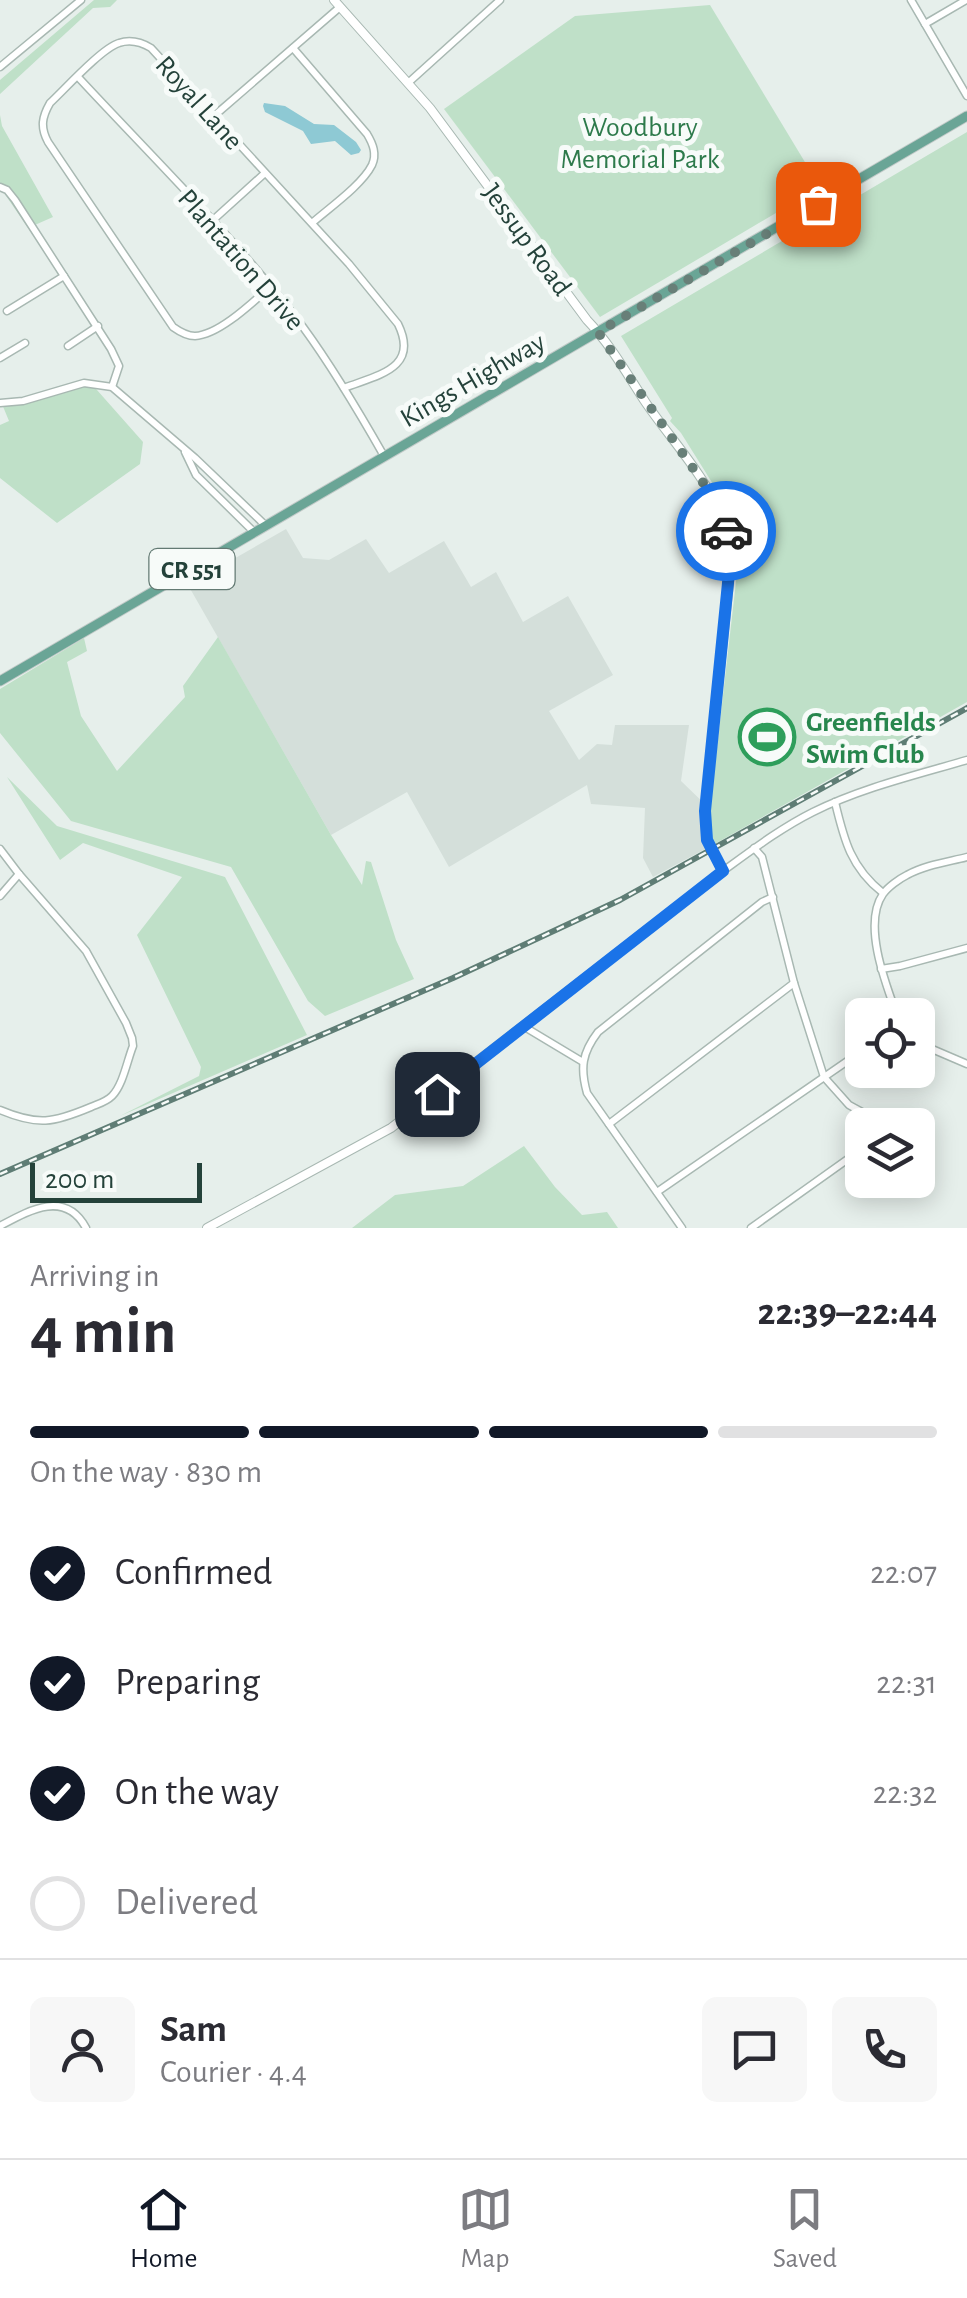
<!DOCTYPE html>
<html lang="en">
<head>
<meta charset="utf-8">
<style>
  :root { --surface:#fff; --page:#f7f7f7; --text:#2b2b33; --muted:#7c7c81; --line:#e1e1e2; --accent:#111827 }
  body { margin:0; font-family:"Alegreya Sans",sans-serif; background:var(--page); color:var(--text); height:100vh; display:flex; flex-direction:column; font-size:38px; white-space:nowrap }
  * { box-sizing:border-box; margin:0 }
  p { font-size:32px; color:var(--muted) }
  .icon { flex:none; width:55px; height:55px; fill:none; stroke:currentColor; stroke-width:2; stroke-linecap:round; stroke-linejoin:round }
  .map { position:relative; height:1228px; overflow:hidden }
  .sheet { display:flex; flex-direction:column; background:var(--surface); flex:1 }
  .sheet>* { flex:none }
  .fabs { position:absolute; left:845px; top:998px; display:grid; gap:20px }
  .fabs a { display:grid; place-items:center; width:90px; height:90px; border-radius:15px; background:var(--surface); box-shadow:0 5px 25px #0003; font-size:50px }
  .scale { position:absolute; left:30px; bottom:25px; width:172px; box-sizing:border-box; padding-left:10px; border:5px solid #24423a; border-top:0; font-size:28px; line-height:35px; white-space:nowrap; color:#24423a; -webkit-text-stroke:8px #f7fbf9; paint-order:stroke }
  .pin { position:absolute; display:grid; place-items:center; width:85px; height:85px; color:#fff; margin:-42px; border-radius:20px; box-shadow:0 5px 15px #0006 }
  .courier { position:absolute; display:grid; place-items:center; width:100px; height:100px; margin:-50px; border:8px solid #1a73e8; border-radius:50%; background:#fff; color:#222; box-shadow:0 2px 12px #0007 }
  .headline em { font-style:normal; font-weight:700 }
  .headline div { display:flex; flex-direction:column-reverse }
  .headline { display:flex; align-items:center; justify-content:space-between; height:170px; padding:0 30px }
  h1 { font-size:65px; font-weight:700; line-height:75px }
  .bar { display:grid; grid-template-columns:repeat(4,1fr); gap:15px 10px; align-content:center; height:120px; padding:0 30px }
  .bar i { height:12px; border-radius:8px; background:var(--line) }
  .bar .selected { background:var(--accent) }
  .bar p { grid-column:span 4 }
  .line { display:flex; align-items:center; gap:25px; padding:0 30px; border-top:2px solid var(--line) }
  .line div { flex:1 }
  .round { display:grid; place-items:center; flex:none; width:105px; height:105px; border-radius:15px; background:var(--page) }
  ol { padding:0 30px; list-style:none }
  li { display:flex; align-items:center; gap:30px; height:110px }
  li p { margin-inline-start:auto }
  li .icon { padding:10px; border-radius:50%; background:var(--accent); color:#fff; stroke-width:4 }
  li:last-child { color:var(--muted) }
  li i { width:55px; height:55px; border:5px solid var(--line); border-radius:50% }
  .menu { display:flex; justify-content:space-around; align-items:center; height:140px; border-top:2px solid var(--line); background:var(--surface); font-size:28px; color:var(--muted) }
  .menu a { display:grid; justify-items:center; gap:5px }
  .menu .selected { color:var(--accent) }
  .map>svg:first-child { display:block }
</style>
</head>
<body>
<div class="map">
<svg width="967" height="1228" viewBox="0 0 967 1228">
  <rect width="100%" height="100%" fill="#e6efeb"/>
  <!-- built -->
  <path fill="#d4dfda" d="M286,529L303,558L329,560L366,539L389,573L444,541L471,587L496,572L523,622L568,596L613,675L549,711L579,760L597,744L612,745L615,725H689L681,781L710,809L711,846L653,877L643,858L645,808L591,804L587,785L449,867L407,792L331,835L188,585Z"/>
  <!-- green -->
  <g fill="#bfe0c8">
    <path d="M94,0H117L110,7L93,8L0,94V80Z"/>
    <path d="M710,5L820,187L600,317L444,109L575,16Z"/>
    <path d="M0,115L2,126L53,217L28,228L0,187Z"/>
    <path d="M967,132V702L711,846L710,809L737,573L733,516L681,433L670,421L672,418L621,336Z"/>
    <path d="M89,381L143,442L140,464L57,523L0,478V425L9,421L2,404Z"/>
    <path d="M218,637L331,835L362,885L366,861L371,862L396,940L414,979L325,1016L308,1001L231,867L71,821L0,733V689L84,638L87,651L67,662L81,716L117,771L185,697L183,686Z"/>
    <path d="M7,777L57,826L225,877L307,1035L120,1116L199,1076L201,1067L137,935L182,877L83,843L60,860Z"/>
    <path d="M524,1146L555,1187L582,1215L607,1212L618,1228H352L395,1195L463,1186Z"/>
  </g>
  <!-- water -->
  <path fill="#8ec9d4" d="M264,103L285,106L314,124L334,125L356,142L361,150L359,153L351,155L335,141L311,144L303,131L265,112L263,106Z"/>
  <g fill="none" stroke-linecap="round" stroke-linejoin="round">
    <!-- minor casing -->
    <g stroke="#a8b8b2" stroke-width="9">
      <g id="minor">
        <path d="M911,0L967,96"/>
        <path d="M925,24L966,0"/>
        <path d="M293,48L367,134C373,144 377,154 372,165C362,185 329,208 312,223"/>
        <path d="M0,67L81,0"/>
        <path d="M78,77C154,159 235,238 303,327C333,368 359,412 384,456"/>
        <path d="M408,83L500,0"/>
        <path d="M214,116L340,7"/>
        <path d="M0,187L7,190L15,200L111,349L119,366L112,387"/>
        <path d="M212,221L265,173"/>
        <path d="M270,287C253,302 219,335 195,336C187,336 180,332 173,327L48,142C40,127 42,117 50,103C65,89 102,48 119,43C131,39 141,42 151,48L349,264L398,324C420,369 377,375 344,388"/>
        <path d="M7,311L64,276"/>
        <path d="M68,346L98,326"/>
        <path d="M0,358L25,343"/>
        <path d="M0,403L23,401L84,383L112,387L195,458L265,525"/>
        <path d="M185,452L196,475L254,532"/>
        <path d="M835,802C844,840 851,868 883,893"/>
        <path d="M754,848L762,857L794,983L824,1077L849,1105L871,1117L892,1125"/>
        <path d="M0,849L19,874L86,951L126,1023L132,1038L133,1046C127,1061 123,1085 112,1096C106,1102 98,1104 91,1107C53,1123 38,1126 0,1110"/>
        <path d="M723,871C752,850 781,828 813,812C861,788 916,775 967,760"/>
        <path d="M0,896L19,874"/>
        <path d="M881,969L900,966L967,948"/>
        <path d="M897,1015C886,985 862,924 883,894C888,887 899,879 907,875C925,865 947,862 967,857"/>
        <path d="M523,1026L583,1062"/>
        <path d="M918,1043L967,1064"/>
        <path d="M609,1124L794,983"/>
        <path d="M657,1192L862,1051"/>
        <path d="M0,1226C28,1211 65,1189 86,1228"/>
        <path d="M682,1228L587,1093C580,1068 582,1053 598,1032L762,902L773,897"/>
        <path d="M751,1228L862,1149"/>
      </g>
    </g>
    <!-- tertiary casing -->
    <g stroke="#a8b8b2" stroke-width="10">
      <path id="tertiary" d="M207,1228L391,1128L723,871L707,840L705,811L729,583C729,562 731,541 723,521C707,477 672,441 646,403C627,374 611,345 587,320L430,108L334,0"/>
    </g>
    <!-- primary casing -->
    <g stroke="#c2cac8" stroke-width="11">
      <path id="primary" d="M0,681L967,116"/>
    </g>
    <!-- minor -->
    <use href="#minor" stroke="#fff" stroke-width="6"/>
    <!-- tertiary -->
    <use href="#tertiary" stroke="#fff" stroke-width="8"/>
    <!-- primary -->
    <use href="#primary" stroke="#6aa596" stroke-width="9"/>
    <!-- rail casing -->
    <g stroke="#5f7d75" stroke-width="6">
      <path id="rail" d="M0,1174L453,978L620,900L967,708"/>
    </g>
    <!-- rail -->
    <use href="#rail" stroke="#f7fbf9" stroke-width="2.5" stroke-dasharray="8" stroke-linecap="butt"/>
  </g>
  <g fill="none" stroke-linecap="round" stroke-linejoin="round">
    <!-- done -->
    <path stroke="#687f78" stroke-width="10" stroke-dasharray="0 18" d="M726,531L714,499L704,484L598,332L818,204"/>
    <!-- route -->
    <path stroke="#1a73e8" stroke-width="12" d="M437,1094L723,871L707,840L705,811L728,583L730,551L726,531"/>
  </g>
  <!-- icons -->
  <defs>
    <g id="stadium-ring" transform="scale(2.875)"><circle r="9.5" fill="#f7fbf9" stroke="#2e9e5b" stroke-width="1.5"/><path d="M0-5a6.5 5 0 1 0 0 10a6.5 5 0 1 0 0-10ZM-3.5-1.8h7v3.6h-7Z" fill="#2e9e5b"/></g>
  </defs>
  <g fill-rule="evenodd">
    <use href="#stadium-ring" x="767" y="737"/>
  </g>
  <g text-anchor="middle" stroke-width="10" stroke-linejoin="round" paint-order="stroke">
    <!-- shield labels -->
    <rect fill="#f7fbf9" stroke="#637a73" stroke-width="2.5" x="149.5" y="549" width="85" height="40" rx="8"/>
    <g font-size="25" font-weight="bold" fill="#24423a">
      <text x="192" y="578">CR 551</text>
    </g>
    <!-- street labels -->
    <g font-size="28" fill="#24423a" stroke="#f7fbf9">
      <text transform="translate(200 102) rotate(48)" y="10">Royal Lane</text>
      <text transform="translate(528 239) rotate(54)" y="10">Jessup Road</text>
      <text transform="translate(242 259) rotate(49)" y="10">Plantation Drive</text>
      <text transform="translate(472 379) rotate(-30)" y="10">Kings Highway</text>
    </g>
    <!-- park labels -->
    <g font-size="28" fill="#2d7a4b" stroke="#f7fbf9">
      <text x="640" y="136">Woodbury<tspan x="640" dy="32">Memorial Park</tspan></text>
    </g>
    <!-- leisure labels -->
    <g font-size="28" font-weight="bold" fill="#27864d" stroke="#f7fbf9" text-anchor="start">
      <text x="806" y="731">Greenfields<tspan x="806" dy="32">Swim Club</tspan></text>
    </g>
  </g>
</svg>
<div class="fabs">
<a><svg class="icon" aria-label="locate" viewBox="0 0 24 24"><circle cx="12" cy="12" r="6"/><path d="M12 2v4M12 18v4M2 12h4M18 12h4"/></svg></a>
<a><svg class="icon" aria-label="layers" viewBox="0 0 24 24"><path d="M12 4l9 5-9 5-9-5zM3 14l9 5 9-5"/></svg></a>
</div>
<div class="scale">200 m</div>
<div class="pin" style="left:818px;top:204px;background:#ea580c"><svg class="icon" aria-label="bag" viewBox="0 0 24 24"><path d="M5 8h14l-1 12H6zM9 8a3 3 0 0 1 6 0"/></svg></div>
<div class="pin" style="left:437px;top:1094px;background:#1f2937"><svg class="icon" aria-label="home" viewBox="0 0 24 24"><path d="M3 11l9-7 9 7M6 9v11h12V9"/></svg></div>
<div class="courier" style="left:726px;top:531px"><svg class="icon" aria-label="car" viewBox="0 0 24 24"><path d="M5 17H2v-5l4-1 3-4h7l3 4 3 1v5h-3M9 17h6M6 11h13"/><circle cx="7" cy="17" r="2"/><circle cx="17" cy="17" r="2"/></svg></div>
</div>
<section class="sheet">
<div class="headline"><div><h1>4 min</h1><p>Arriving in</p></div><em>22:39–22:44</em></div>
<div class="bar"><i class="selected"></i><i class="selected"></i><i class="selected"></i><i></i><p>On the way · 830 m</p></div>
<ol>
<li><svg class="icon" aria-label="check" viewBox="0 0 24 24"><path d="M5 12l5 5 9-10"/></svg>Confirmed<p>22:07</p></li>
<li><svg class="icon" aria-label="check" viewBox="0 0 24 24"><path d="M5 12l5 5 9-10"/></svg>Preparing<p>22:31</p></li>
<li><svg class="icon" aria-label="check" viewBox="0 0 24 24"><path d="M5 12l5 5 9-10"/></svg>On the way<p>22:32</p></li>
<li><i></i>Delivered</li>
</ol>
<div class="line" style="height:180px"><a class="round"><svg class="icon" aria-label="person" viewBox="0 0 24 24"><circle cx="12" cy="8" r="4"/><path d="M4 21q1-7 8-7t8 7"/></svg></a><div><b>Sam</b><p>Courier · 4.4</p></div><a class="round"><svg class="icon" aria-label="chat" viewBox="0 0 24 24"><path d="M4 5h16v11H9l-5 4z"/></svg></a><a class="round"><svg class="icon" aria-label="phone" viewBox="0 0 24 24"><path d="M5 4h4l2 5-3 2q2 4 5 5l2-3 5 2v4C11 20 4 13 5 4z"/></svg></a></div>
</section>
<nav class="menu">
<a class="selected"><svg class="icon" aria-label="home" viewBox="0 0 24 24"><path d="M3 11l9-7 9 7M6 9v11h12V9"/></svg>Home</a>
<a><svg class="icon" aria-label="map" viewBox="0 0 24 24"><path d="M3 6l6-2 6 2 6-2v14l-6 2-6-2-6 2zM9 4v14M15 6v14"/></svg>Map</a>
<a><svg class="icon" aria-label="saved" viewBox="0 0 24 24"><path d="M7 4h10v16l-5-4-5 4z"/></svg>Saved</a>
</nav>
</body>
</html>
